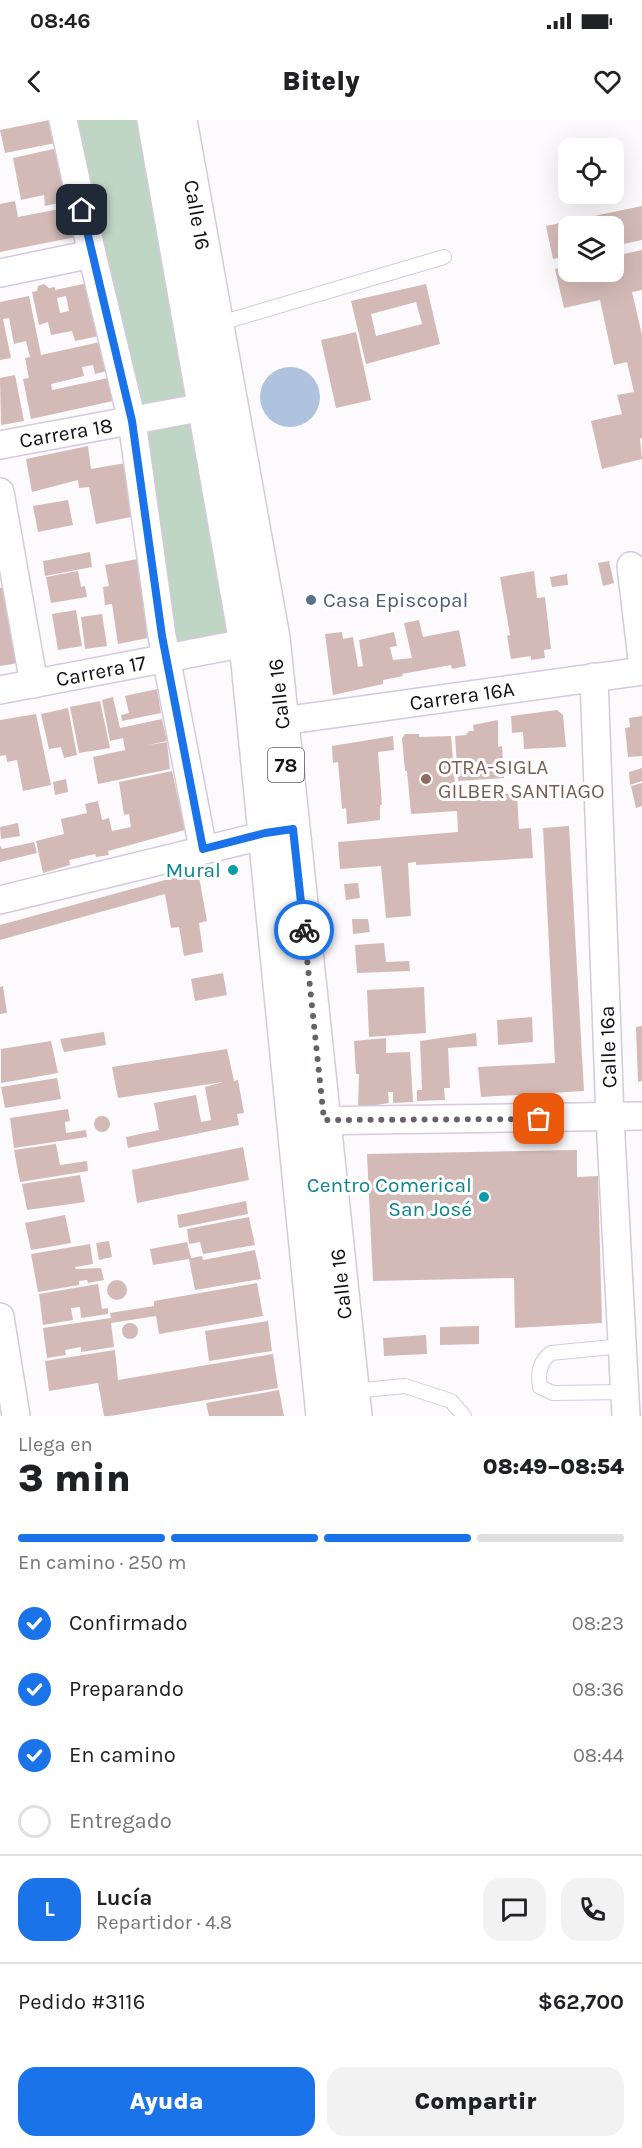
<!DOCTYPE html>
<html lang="es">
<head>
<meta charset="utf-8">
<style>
  :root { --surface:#fff; --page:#f2f2f2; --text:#202124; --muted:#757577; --line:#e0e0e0; --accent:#1a73e8 }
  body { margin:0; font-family:Karla,sans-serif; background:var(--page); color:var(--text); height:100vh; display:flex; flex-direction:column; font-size:22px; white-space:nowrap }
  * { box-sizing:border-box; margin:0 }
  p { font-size:20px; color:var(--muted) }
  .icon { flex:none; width:33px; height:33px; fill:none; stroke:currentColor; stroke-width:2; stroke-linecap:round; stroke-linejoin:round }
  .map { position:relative; height:1296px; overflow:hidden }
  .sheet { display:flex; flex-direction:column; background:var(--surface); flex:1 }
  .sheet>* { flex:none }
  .fabs { position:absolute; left:558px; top:18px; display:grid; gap:12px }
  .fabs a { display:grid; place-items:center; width:66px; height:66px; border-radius:12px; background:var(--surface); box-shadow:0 6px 24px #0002; font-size:30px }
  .pin { position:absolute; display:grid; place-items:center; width:51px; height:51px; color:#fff; margin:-26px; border-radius:12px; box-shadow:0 3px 9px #0006 }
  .courier { position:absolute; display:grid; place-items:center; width:60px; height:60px; margin:-30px; border:4px solid #1a73e8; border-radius:50%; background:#fff; color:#222; box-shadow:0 2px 8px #0007 }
  .summary em { font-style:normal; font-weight:800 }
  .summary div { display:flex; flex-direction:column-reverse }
  .summary { display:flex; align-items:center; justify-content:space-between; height:102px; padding:0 18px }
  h1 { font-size:39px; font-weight:800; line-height:45px }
  .bar { display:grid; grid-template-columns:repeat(4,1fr); gap:9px 6px; align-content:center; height:72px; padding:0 18px }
  .bar i { height:8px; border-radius:4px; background:var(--line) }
  .bar .active { background:var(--accent) }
  .bar p { grid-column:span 4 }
  .line { display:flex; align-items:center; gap:15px; padding:0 18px; border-top:2px solid var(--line) }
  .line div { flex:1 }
  .round { display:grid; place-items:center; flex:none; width:63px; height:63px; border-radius:18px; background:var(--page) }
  ol { padding:0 18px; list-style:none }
  li { display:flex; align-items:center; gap:18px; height:66px }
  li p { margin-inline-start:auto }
  li .icon { padding:6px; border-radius:50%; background:var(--accent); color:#fff; stroke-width:4 }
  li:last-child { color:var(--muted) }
  li i { width:33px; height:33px; border:3px solid var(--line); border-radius:50% }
  .button { display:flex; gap:12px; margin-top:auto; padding:12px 18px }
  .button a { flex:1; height:69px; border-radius:18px; background:var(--accent); color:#fff; font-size:24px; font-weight:800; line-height:69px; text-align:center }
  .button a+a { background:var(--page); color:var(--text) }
  .status { display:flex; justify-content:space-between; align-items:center; height:42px; padding:0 30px; background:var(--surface); direction:ltr }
  .status svg { height:16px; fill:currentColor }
  header { display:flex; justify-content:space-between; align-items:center; height:78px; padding:0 18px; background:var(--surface); font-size:27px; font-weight:800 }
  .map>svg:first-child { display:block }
</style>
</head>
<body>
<div class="status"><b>08:46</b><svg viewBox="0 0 49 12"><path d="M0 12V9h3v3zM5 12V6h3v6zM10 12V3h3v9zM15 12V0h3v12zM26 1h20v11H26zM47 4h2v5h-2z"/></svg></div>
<header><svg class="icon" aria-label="back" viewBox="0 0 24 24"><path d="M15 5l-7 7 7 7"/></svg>Bitely<svg class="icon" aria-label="heart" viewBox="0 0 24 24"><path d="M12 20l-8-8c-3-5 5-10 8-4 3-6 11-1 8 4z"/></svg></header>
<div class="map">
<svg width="642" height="1296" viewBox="0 0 642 1296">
  <rect width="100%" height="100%" fill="#fdfafe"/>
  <!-- green -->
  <path fill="#bfd6c5" d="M71,0H142L236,515L174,530Z"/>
  <!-- water -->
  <circle fill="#afc3df" cx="290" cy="277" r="30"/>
  <!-- building -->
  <g fill="#d4bab6" fill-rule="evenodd">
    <path d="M50,0L61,22L5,33L0,10Z"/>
    <path d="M62,27L72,80L45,86L44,75L21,80L13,38Z"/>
    <path d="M15,81L18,97L75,86L81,116L0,132V84Z"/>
    <path d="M642,86V120L614,126V106H568V136L553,139L546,106Z"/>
    <path d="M642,130V170L632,172L642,215V318L640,319L642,339L602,349L591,301L622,294L617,275L634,272L627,242L614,245L600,180L564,188L555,149L568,146V152H614V136Z"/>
    <path d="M88,163L99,216L75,221L72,211L51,215L48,202L39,205L32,172L37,171L38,166L44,164L49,168L55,167V170ZM66,176L69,191L60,193L57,178Z"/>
    <path d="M426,164L440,224L366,244L351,181ZM416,182L422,204L376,216L371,194Z"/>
    <path d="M29,176L41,235L100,222L111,250L95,254L93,245L82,247L84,256L51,264L52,270L108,258L113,281L31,299L23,259L29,258L25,238L30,237L26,221L14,224L9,198L3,199L11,238L0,240V182Z"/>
    <path d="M356,212L371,280L336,288L321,220Z"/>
    <path d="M15,255L24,301L1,305L0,258Z"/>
    <path d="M88,326L91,349L126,343L136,396L96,404L89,367L79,368L78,360L32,372L26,339Z"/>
    <path d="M68,380L73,405L38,412L33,386Z"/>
    <path d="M90,432L92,447L45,456L43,441Z"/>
    <path d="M143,438L158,516L118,524L112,484L105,485L103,467L109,466L105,445Z"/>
    <path d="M609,441L614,463L603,466L598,443Z"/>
    <path d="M78,451L81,467L85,466L87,477L51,483L46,457Z"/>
    <path d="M534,451L537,478L545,477L551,529L544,530L545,538L531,540V536L511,539L507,516L510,515L500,457Z"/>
    <path d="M567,454L568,465L552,467L550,457Z"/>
    <path d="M4,467L18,543L0,546V468Z"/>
    <path d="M76,490L82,526L58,530L52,494Z"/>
    <path d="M102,494L107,526L85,529L81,497Z"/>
    <path d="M419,500L423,517L459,510L466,546L452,549L451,545L402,554L403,556L383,560V564L333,575L325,514L342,512L343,519L353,517L358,547L363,546L359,520L394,512L397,526L390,527L393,540L412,538L404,503Z"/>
    <path d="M157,569L161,593L122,601L121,595L129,593L125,576Z"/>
    <path d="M113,577L120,608L162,599L167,621L148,625L167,622L170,649L98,664L93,637L125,630L123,618L110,621L102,580Z"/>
    <path d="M100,581L110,628L79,633L70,587Z"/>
    <path d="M68,588L77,635L64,638L61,627L49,629L41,594Z"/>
    <path d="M557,590L563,595L566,627L524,629L523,612L512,613L511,596Z"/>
    <path d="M36,594L51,665L23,671L17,640L7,642L6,635L0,636V600Z"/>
    <path d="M642,596V636L628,637L625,608L630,607L629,598Z"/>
    <path d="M498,600V627L502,626L504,658L458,661L455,616L466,615L469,611H474L473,605Z"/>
    <path d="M405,614H419V617L451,616L456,677L517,673L519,709L531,708L533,738L416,745V742L408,743L411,796L386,798L381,746L340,749L338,722L458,712L457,691L411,694L407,651H405L402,618Z"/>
    <path d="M393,616L394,630L378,632L382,685H380V700L347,704L346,688L342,689L338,642L333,643L332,626Z"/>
    <path d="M642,648V661L630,665L629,652Z"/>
    <path d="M172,651L185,710L108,731L109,735L96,737L95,734L69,740L70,745L43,753L36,721L64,714L61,699L87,693L85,684L98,681L102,700L109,698L112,711L131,707L129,694L124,695L119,662Z"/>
    <path d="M66,659L68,672L55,675L53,662Z"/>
    <path d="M642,663V686L636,688L631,666Z"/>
    <path d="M18,703L20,716L1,719L0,707Z"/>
    <path d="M569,706L584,971L481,977L478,947L555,943L543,708Z"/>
    <path d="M34,722L37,733L0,742V725L2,729Z"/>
    <path d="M198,751L207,801L199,803L203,832L184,836L179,807L171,808L165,774L0,820V805Z"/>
    <path d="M358,763L360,778L346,780L344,764Z"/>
    <path d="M352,799H368L370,812L353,814Z"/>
    <path d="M384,823L386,842L409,841L410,851L357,853L355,825Z"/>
    <path d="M223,853L227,875L195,881L191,859Z"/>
    <path d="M3,866L7,893L0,894V867Z"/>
    <path d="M424,867L426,913L369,917L367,870Z"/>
    <path d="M532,897L533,922L498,925L497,900Z"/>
    <path d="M642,906V961L638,962L636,907Z"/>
    <path d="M104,912L106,925L64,932L60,919Z"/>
    <path d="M476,913L477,926L448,928L450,968H444L445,980L417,981V970H422L420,921Z"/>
    <path d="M386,918V933L410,932L413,982L393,983V972H388L389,983L358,988L359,954H356L354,921Z"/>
    <path d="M51,921L58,953L1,963V929Z"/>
    <path d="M227,929L234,961L238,960L244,993L237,994L239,1005L128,1028L126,1017L159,1010L154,983L196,975L201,1002L211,1000L205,967L223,962L118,978L112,947Z"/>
    <path d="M57,958L61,979L5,988L1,967Z"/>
    <path d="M68,989L70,1001L65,1002L66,1013L86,1010L87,1017L14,1028L10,998Z"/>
    <circle cx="102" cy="1004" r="8"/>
    <path d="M56,1024L60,1045L87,1041L88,1051L20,1062L14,1030Z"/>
    <path d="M243,1027L249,1060L137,1083L132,1050Z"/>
    <path d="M577,1030V1057L598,1056L602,1203L515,1208L514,1158L373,1161L367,1034Z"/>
    <path d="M80,1055L85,1082L27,1090L22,1064Z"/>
    <path d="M246,1081L248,1094L179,1108L177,1095Z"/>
    <path d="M65,1095L71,1123L31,1130L25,1103Z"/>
    <path d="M249,1097L255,1125L203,1134L200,1122L189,1124L187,1109Z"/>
    <path d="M109,1121L112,1137L99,1140L96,1123Z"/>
    <path d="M187,1122L191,1138L202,1136L203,1140L255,1130L261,1159L195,1170L189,1139L153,1145L150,1129Z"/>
    <path d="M90,1124L93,1144L75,1147L76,1149L101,1148L104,1160L88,1163L87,1160L79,1161V1165L38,1172L31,1134Z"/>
    <circle cx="117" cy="1170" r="10"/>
    <path d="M257,1163L263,1196L159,1214L156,1196L111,1203L114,1227L81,1232V1227L65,1230L66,1235L47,1238L43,1208L111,1198L110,1193L154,1186V1181Z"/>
    <path d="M98,1164L102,1189L108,1188V1194L81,1198L80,1187L71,1188L73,1200L43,1205L39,1174Z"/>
    <path d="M268,1201L272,1231L209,1241L205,1211Z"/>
    <circle cx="130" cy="1211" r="8"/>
    <path d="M479,1206V1224L440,1225V1207Z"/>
    <path d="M426,1215L427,1234L384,1236L383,1218Z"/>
    <path d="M115,1230L118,1260L273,1234L278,1268L110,1296H104L98,1263L49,1271L45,1241Z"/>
    <path d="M279,1270L284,1296H209L206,1283Z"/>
  </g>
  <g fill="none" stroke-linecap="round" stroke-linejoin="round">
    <!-- lane casing -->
    <g stroke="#d5c9dd" stroke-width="16">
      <g id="lane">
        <path d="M217,204L444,137"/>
        <path d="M622,1226L551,1233C539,1242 538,1253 540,1267L553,1273L625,1272"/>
        <path d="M353,1271L405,1266L451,1281L464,1296"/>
      </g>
    </g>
    <!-- street casing -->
    <g stroke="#d5c9dd" stroke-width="30">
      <g id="street">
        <path d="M63,0L92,134L132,301L162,516L203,729"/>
        <path d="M0,153L92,134"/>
        <path d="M0,325L204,287"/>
        <path d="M0,372L34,564"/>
        <path d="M631,446L642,539"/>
        <path d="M594,557L610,998L626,1296"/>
        <path d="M0,570L266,519"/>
        <path d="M282,601L642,551"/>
        <path d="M0,780L286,710"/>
        <path d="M304,1001L642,996"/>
        <path d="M0,1197L16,1296"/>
      </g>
    </g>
    <!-- highway casing -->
    <g stroke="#d5c9dd" stroke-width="36">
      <g id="highway">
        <path d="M154,0L246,523L323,1296"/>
        <path d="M180,0L273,518L355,1296"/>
      </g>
    </g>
    <!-- lane -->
    <use href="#lane" stroke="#fff" stroke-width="14"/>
    <!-- street -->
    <use href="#street" stroke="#fff" stroke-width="27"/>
    <!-- highway -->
    <use href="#highway" stroke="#fff" stroke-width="33"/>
  </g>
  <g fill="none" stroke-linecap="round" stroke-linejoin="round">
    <!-- done -->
    <path stroke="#666268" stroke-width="6" stroke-dasharray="0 10.8" d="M304,810L324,1000L539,999"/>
    <!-- route -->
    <path stroke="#1a73e8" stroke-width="8" d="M82,90L132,301L162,516L203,729L265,713L293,709L304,810"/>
  </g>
  <!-- markers -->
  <circle fill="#5c6f8a" stroke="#fff" stroke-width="2" cx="311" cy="480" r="6"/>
  <circle fill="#8d6e63" stroke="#fff" stroke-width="2" cx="426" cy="659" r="6"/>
  <g fill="#0f9aa8" stroke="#fff" stroke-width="2">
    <circle cx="233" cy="750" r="6"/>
    <circle cx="484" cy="1077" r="6"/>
  </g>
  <g text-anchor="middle" stroke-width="6" stroke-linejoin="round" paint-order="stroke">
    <!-- shield labels -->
    <rect fill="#fff" stroke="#5a585d" stroke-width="1.5" x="268" y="628" width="36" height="34" rx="4.5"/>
    <g font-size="20" font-weight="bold" fill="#141017">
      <text x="286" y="652">78</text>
    </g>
    <!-- street labels -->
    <g font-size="21" fill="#141017" stroke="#fff">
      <text transform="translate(197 95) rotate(80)" y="7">Calle 16</text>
      <text transform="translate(66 313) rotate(-10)" y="7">Carrera 18</text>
      <text transform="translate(101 551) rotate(-11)" y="7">Carrera 17</text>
      <text transform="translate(279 574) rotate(-96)" y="7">Calle 16</text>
      <text transform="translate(462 576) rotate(-8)" y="7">Carrera 16A</text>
      <text transform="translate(608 927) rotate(-92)" y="7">Calle 16a</text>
      <text transform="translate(341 1164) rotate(-96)" y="7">Calle 16</text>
    </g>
    <!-- service labels -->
    <g font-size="21" fill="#4e5e75" stroke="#fff" text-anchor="start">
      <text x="323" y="487">Casa Episcopal</text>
    </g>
    <!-- education labels -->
    <g font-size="21" fill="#785e54" stroke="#fff" text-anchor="start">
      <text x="438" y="654">OTRA-SIGLA<tspan x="438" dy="24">GILBER SANTIAGO</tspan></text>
    </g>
    <!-- culture labels -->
    <g font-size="21" fill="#0d838f" stroke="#fff" text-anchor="end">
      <text x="221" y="757">Mural</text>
      <text x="472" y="1072">Centro Comerical<tspan x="472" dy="24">San José</tspan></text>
    </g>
  </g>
</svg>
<div class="fabs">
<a><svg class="icon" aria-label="locate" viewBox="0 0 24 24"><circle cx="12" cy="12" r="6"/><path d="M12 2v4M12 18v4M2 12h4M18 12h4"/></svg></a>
<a><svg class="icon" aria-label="layers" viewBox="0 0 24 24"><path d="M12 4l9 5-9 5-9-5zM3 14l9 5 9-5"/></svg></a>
</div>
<div class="pin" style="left:539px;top:999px;background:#ea580c"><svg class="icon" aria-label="bag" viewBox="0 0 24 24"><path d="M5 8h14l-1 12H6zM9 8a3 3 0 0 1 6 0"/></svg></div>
<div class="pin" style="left:82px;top:90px;background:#1f2937"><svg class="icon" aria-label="home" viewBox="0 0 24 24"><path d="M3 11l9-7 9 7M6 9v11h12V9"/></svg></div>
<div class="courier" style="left:304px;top:810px"><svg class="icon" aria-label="bike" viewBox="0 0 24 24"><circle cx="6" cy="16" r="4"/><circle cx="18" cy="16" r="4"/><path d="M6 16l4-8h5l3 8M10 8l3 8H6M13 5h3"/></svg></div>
</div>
<section class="sheet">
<div class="summary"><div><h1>3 min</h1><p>Llega en</p></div><em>08:49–08:54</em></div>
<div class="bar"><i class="active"></i><i class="active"></i><i class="active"></i><i></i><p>En camino · 250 m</p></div>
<ol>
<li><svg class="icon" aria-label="check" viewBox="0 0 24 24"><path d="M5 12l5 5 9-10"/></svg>Confirmado<p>08:23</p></li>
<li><svg class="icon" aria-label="check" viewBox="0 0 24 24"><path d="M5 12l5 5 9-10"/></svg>Preparando<p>08:36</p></li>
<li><svg class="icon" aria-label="check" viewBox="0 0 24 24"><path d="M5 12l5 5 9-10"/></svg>En camino<p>08:44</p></li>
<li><i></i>Entregado</li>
</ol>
<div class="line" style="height:108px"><b class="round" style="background:var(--accent);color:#fff">L</b><div><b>Lucía</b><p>Repartidor · 4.8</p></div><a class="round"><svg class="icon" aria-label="chat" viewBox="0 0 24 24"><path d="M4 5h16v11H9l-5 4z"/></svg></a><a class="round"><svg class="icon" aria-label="phone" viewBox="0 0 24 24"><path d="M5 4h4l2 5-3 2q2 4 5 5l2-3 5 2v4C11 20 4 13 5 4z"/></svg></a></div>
<div class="line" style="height:78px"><div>Pedido #3116</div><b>$62,700</b></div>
<div class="button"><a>Ayuda</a><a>Compartir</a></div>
</section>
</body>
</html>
